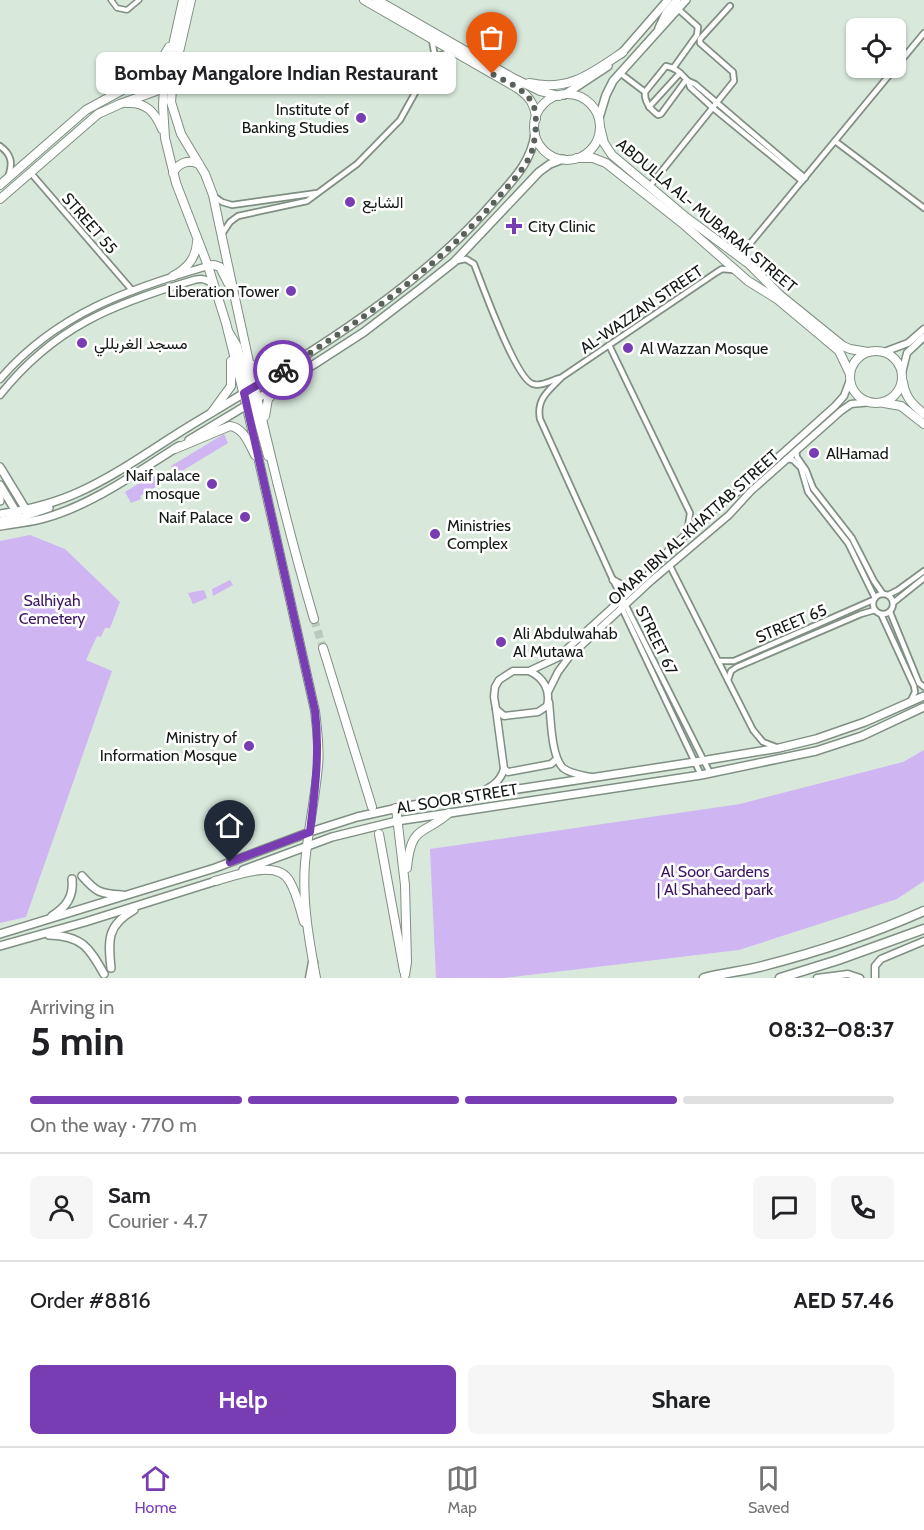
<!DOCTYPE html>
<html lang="en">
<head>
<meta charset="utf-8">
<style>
  :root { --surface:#fff; --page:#f6f6f6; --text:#202124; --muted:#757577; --line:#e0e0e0; --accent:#783db3 }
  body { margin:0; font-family:Cabin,Vazirmatn,sans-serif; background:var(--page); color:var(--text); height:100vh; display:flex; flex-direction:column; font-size:22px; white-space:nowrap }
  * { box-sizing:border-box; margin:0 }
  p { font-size:20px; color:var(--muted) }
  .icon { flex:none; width:33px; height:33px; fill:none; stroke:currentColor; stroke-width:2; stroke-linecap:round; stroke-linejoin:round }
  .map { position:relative; height:978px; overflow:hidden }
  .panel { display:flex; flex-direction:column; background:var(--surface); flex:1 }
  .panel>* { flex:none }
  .fabs { position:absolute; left:846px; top:18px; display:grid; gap:12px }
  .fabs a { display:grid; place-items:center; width:60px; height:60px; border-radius:9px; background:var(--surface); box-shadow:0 2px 4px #0004; font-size:30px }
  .pin { position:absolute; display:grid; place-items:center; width:51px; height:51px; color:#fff; margin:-62px -26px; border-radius:50% 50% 50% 0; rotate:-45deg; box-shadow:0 0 6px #0007 }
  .pin .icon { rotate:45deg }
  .courier { position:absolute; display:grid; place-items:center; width:60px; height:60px; margin:-30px; border:4px solid #783db3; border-radius:50%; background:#fff; color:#222; box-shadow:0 2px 8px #0007 }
  .bubble { position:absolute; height:42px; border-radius:9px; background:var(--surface); box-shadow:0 2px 4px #0004; font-size:20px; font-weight:700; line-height:42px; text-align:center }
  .overview em { font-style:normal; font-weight:700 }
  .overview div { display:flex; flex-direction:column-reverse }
  .overview { display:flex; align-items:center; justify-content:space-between; height:102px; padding:0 30px }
  h1 { font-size:39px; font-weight:700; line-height:45px }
  .bar { display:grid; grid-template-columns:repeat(4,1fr); gap:9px 6px; align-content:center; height:72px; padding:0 30px }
  .bar i { height:8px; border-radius:4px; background:var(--line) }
  .bar .current { background:var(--accent) }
  .bar p { grid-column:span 4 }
  .line { display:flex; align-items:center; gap:15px; padding:0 30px; border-top:2px solid var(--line) }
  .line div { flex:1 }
  .round { display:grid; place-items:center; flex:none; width:63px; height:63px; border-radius:9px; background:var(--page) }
  .cta { display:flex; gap:12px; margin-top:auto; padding:12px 30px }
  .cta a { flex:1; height:69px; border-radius:9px; background:var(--accent); color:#fff; font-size:24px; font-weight:700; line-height:69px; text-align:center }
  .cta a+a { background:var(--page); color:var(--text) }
  .dock { display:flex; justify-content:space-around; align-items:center; height:84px; border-top:2px solid var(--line); background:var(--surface); font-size:16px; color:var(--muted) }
  .dock a { display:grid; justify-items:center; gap:3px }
  .dock .current { color:var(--accent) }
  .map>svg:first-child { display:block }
</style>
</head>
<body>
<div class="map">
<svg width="924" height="978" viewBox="0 0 924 978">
  <rect width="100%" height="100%" fill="#d8e8db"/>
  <!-- green -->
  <g fill="#cfb6f2">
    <path d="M224,434L228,443L177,474L171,466Z"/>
    <path d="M156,473H159L162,483L140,496L141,499L131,503L125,492Z"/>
    <path d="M30,535L65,549L120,602L110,628H105L101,637L97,636L86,660L112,671L26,917L0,923V541Z"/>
    <path d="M230,580L233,585L213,596L212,589Z"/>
    <path d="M204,590L207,598L193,604L188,593Z"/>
    <path d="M924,750V881L897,899L739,950L504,978H436L430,849L740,804L903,762Z"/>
    <path d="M225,805L233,831L216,836L213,824L218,822L221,829L223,830L225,826L220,822L226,819L219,820L221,813L217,811L216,814L218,821L212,822L208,810Z"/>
  </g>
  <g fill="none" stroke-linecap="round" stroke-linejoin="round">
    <!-- primary-tunnel -->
    <path stroke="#bac9bd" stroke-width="8" stroke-dasharray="8 4" stroke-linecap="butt" d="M314,619L323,648"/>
    <!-- pedestrian casing -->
    <g stroke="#808f83" stroke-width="7">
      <path id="pedestrian" d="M111,0L117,8L127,10L139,0"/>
    </g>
    <!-- minor casing -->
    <g stroke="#808f83" stroke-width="8">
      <g id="minor">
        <path d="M435,57L452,51"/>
        <path d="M674,67L697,35L698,27L678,9"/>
        <path d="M620,73L645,92"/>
        <path d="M686,80L661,114L658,115C650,109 644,102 645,92L666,66C677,68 681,74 688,81"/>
        <path d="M649,107L680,73"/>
        <path d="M835,141L924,208"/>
        <path d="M0,146C12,155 13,163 8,177"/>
        <path d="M30,172L131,289"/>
        <path d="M802,181L713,108L690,87L688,81L695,84L805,178"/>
        <path d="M649,187L734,81L733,72L700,43V39L730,6"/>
        <path d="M215,197L222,202L232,205L317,193"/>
        <path d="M222,234L230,222L238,216L307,201L357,164L400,120L435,57L432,40"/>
        <path d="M732,250H742L749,245L924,33"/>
        <path d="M456,261L466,259L474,264C482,284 516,380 533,384C541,387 552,380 560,378"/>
        <path d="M609,345L690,513L687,534"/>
        <path d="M796,451L797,457L806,470L813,488L852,538L874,581L883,594"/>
        <path d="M788,459L793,460L801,468L808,492L848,543L875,598"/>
        <path d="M670,566L753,730L763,742L776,747"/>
        <circle cx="883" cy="604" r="10"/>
        <path d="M888,595L898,590L924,571"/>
        <path d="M619,602L701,775"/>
        <path d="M893,603L924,578"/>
        <path d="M890,612L919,683L924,687"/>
        <path d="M881,614L914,686L915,692L910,702"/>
        <path d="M718,661H734L873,600"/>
        <path d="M728,680L731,671L737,667L861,614L875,610"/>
        <path d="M710,773L613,580L540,419C536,399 549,390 562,377L717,272L722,269L733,270"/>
      </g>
    </g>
    <!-- tertiary casing -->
    <g stroke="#808f83" stroke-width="9">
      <g id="tertiary">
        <path d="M884,352L908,343L924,329"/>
        <path d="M902,373L907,353L924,337"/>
        <path d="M0,379C56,314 128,289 208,266"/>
        <path d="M0,395C54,327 113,304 194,280C202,278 207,279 213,285"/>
        <path d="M613,580L622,585L634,587"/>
        <path d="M529,671C543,677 551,690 547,706L538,712L504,716L496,709L494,697L495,687L499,680L513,671H529L557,658L648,575L670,549L719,505L747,485L835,406L844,396L850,380"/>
        <path d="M548,692L558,672L569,657L651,581L729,515L751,491L841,411L851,404L872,402"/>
        <path d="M549,702C551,719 551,756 563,768C571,774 581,775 591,777"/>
        <path d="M504,769L508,772L551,764L557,759"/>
        <path d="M478,794C490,787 500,783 504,769L496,709"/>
        <path d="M817,978L848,974L860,978"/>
        <path d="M875,978V966L881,959L924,941"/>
      </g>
    </g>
    <!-- secondary casing -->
    <g stroke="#808f83" stroke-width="10">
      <g id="secondary">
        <path d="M659,28L666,13L677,0"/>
        <path d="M621,54L668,0"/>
        <path d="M564,95L608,66"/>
        <path d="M599,118L606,95L613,81L686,0"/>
        <path d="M189,440L313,365L364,332L420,289L454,262L539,172L550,164L563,159"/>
        <path d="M0,467L28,513"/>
        <path d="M0,485L18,515"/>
        <path d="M0,487V501"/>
        <path d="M0,514C27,510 53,504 79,492C117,475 152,449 188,427C297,361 413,296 497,198C515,178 532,160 535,133"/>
        <path d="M0,521L21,517"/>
        <path d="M21,522L25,516L49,508"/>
        <path d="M0,526C15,524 31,522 45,518C94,504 137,472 179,446"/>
        <path d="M243,870L332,837L397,821L701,775L816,751L862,736L924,707"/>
        <path d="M82,876C96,892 100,894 122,895"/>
        <path d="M52,916C66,907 74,897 72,879"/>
        <path d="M0,934L215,868L310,832L357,817L407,806L695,762L779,748L816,739L865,722L924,696"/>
        <path d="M49,935C82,936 89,947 104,974"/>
        <path d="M0,946L85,922L219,880"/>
        <path d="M111,968C108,940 107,925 134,910"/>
      </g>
    </g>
    <!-- primary casing -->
    <g stroke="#808f83" stroke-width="10">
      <g id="primary">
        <path d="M183,0L164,86L163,106L165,138L176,183L208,266L226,323L248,412L315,711C317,729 320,748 318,766C315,799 308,831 305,863C302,901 309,940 316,978"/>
        <path d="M191,0L173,78L171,102L181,134L205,174L213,195C243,337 273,479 314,619"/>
        <path d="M364,0L517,88C529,96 535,104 536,119"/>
        <path d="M377,0L513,78L540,91L559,96"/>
        <path d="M529,83C569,92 592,73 623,52"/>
        <circle cx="567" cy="127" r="33"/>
        <path d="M127,103C146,102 155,112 162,129"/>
        <path d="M600,127L604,143L612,155L687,218L749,264L780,295L843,346L850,349L868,352"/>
        <path d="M577,158H593L606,163L682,223L748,281L777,299L839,351L850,374"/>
        <path d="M173,173C178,163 188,159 199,164"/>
        <path d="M0,185L86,110L148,76L160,62L169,47"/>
        <path d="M0,199L98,114L120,104L156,91L166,85"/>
        <path d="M208,266L214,265L220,267L228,283"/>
        <path d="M173,276C188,268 196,258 197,242"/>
        <path d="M228,331L237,346L250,392L254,397"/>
        <circle cx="876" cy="377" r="26"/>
        <path d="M249,363L261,370L292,364"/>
        <path d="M903,382C905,397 912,404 924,414"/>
        <path d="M244,393L249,394L252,397L268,456"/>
        <path d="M884,403L901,406L924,424"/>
        <path d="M212,412L231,386V361"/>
        <path d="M265,416L268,399L282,384"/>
        <path d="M175,449L230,426C244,428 249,444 255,455"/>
        <path d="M323,648L372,807"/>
        <path d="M396,808L405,885L407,962L405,975"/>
        <path d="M379,834L404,971"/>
        <path d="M407,868C411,824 423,836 449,813"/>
        <path d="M215,881C235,876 278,858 290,882C297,894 300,909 304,922"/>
      </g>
    </g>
    <!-- motorway casing -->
    <g stroke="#808f83" stroke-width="11">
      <g id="motorway">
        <path d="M310,978L313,962"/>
        <path d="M704,978C723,973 743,971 763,966C818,952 872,934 924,911"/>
        <path d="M780,978L838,960L924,929"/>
      </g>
    </g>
    <!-- pedestrian -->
    <use href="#pedestrian" stroke="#fff" stroke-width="4"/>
    <!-- minor -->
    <use href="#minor" stroke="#fff" stroke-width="4.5"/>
    <!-- tertiary -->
    <use href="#tertiary" stroke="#fff" stroke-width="6"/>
    <!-- secondary -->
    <use href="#secondary" stroke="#fff" stroke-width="7"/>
    <!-- primary -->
    <use href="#primary" stroke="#fff" stroke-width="8"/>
    <!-- motorway -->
    <use href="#motorway" stroke="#fff" stroke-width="8"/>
  </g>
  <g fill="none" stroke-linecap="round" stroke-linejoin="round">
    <!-- done -->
    <path stroke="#58615a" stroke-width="6" stroke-dasharray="0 10.8" d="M283,370C360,322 437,268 496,200C508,186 522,172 530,156C535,145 538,119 534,107C528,90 507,82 492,74"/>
    <!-- route -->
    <path stroke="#783db3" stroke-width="8" d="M230,862L310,832C315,790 320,753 315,711L244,393L283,370"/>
  </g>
  <!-- markers -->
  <g fill="#783db3" stroke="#fff" stroke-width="2">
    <circle cx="361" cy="118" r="6"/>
    <circle cx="350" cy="202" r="6"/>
    <path d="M511 217h6v6h6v6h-6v6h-6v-6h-6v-6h6z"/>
    <circle cx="291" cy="291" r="6"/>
    <circle cx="82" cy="343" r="6"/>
    <circle cx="628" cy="348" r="6"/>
    <circle cx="814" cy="453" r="6"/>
    <circle cx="212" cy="484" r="6"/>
    <circle cx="245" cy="517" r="6"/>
    <circle cx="435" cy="534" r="6"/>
    <circle cx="501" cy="642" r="6"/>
    <circle cx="249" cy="746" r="6"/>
  </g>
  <g text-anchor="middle" stroke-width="5" stroke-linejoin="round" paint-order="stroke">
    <!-- poi labels -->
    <g font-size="16" fill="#131915" stroke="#fff" text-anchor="start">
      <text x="349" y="115" text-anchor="end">Institute of<tspan x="349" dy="18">Banking Studies</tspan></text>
      <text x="362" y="208">الشايع</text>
      <text x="528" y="232">City Clinic</text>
      <text x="279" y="297" text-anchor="end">Liberation Tower</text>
      <text x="94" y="349">مسجد الغربللي</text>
      <text x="640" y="354">Al Wazzan Mosque</text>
      <text x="826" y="459">AlHamad</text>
      <text x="200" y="481" text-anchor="end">Naif palace<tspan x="200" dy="18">mosque</tspan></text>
      <text x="233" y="523" text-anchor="end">Naif Palace</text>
      <text x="447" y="531">Ministries<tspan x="447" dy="18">Complex</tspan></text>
      <text x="513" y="639">Ali Abdulwahab<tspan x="513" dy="18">Al Mutawa</tspan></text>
      <text x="237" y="743" text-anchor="end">Ministry of<tspan x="237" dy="18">Information Mosque</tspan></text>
    </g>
    <!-- street labels -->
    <g font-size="16" fill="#131915" stroke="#fff">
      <text transform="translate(707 215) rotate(40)" y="6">ABDULLA AL- MUBARAK STREET</text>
      <text transform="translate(90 223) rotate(49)" y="6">STREET 55</text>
      <text transform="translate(641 309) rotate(-34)" y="6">AL-WAZZAN STREET</text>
      <text transform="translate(693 527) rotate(-42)" y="6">OMAR IBN AL-KHATTAB STREET</text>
      <text transform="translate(791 623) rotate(-23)" y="6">STREET 65</text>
      <text transform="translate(657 640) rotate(64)" y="6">STREET 67</text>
      <text transform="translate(457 798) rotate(-9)" y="6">AL SOOR STREET</text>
    </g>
    <!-- park labels -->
    <g font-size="16" fill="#3e1562" stroke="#fff">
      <text x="52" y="606">Salhiyah<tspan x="52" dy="18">Cemetery</tspan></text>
      <text x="715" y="877">Al Soor Gardens<tspan x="715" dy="18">| Al Shaheed park</tspan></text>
    </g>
  </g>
</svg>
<div class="fabs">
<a><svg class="icon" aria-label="locate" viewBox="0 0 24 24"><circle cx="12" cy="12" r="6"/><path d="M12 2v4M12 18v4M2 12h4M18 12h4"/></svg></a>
</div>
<div class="pin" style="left:492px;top:74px;background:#ea580c"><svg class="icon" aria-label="bag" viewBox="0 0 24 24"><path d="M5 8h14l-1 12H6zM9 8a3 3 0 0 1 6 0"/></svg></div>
<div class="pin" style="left:230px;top:862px;background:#1f2937"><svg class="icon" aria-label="home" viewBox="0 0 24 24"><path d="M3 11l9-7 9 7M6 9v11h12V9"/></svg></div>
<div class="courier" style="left:283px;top:370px"><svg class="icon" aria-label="bike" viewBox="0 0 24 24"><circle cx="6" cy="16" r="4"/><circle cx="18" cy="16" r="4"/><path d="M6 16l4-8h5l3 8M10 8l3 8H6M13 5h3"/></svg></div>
<div class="bubble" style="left:96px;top:52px;width:360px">Bombay Mangalore Indian Restaurant</div>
</div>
<section class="panel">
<div class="overview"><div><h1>5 min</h1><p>Arriving in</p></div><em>08:32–08:37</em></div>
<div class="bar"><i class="current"></i><i class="current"></i><i class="current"></i><i></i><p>On the way · 770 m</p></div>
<div class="line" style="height:108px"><a class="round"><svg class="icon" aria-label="person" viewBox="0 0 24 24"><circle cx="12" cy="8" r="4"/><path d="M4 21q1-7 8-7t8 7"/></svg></a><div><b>Sam</b><p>Courier · 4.7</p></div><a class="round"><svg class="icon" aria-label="chat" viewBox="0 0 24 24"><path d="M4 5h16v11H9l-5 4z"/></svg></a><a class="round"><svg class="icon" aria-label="phone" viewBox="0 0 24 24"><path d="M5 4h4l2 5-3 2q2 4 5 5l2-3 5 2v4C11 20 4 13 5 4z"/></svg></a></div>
<div class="line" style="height:78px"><div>Order #8816</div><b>AED 57.46</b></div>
<div class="cta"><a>Help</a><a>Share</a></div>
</section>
<nav class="dock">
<a class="current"><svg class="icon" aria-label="home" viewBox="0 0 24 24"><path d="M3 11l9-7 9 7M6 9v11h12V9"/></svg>Home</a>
<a><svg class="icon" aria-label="map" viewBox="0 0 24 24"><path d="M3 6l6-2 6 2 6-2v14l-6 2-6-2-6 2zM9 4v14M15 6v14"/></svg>Map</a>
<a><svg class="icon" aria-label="saved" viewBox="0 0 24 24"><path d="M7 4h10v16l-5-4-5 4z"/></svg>Saved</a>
</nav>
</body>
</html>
